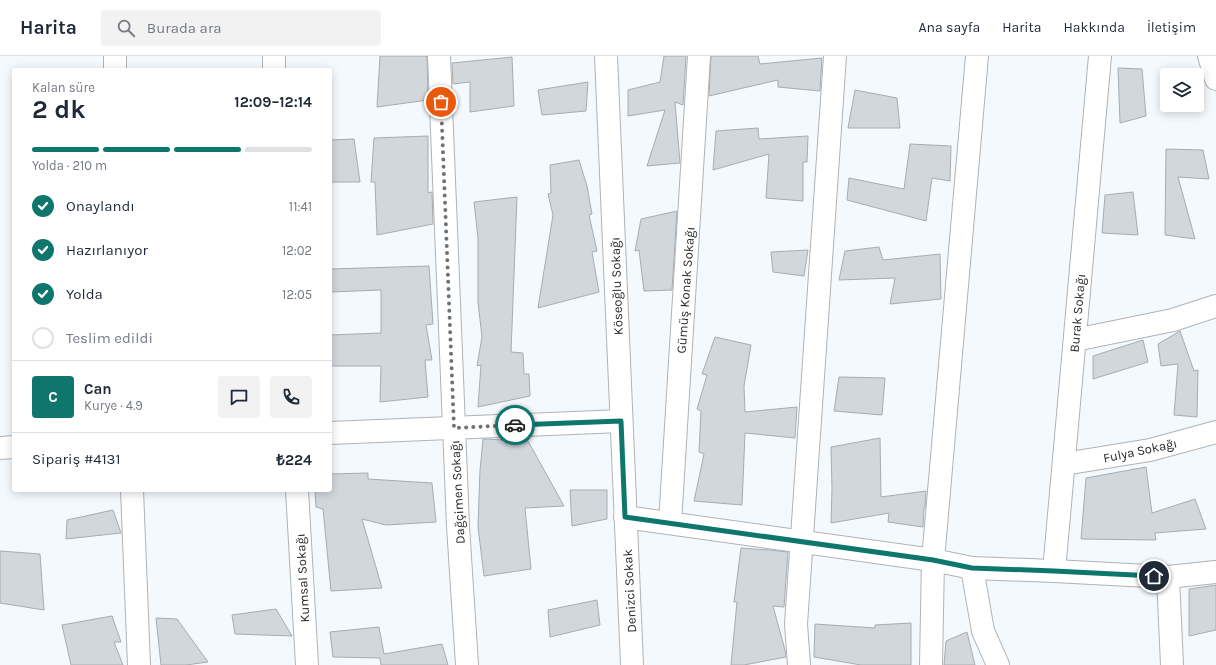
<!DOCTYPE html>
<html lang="tr">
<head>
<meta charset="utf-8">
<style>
  :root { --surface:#fff; --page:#f2f2f3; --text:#1f2937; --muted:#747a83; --line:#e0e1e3; --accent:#0f766e }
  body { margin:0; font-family:Karla,sans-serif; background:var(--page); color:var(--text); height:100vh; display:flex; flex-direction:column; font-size:15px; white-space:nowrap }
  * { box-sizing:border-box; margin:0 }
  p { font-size:13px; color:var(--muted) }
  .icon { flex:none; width:22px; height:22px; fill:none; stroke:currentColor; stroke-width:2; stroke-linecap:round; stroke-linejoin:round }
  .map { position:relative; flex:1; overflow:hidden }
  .panel { position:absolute; left:12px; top:12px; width:320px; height:424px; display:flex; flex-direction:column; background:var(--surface); border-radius:4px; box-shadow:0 2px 10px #0003 }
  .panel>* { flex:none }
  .buttons { position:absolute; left:1160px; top:12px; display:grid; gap:8px }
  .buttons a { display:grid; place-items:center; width:44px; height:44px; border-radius:4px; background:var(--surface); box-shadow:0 2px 10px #0003; font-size:20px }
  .pin { position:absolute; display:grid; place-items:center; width:34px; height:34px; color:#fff; margin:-17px; border:2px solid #fff; border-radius:50%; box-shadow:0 1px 4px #0007 }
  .courier { position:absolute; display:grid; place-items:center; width:40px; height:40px; margin:-20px; border:3px solid #0f766e; border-radius:50%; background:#fff; color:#222; box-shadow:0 1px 5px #0007 }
  .overview em { font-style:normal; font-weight:700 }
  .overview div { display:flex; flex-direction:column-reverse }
  .overview { display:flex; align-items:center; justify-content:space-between; height:68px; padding:0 20px }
  h1 { font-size:26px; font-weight:700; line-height:30px }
  .bar { display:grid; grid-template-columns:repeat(4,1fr); gap:6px 4px; align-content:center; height:48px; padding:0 20px }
  .bar i { height:5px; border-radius:3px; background:var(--line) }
  .bar .active { background:var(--accent) }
  .bar p { grid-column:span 4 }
  .line { display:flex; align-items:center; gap:10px; padding:0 20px; border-top:1px solid var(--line) }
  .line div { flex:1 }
  .round { display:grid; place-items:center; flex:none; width:42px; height:42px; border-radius:4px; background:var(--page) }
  ol { padding:0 20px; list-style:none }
  li { display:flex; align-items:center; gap:12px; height:44px }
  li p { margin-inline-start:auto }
  li .icon { padding:4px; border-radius:50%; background:var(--accent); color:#fff; stroke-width:4 }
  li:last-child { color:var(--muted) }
  li i { width:22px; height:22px; border:2px solid var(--line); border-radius:50% }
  header { display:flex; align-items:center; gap:24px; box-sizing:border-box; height:56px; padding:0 20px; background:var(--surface); border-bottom:1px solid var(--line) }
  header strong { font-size:19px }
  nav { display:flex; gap:22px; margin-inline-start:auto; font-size:14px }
  .search { width:280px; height:36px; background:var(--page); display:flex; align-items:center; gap:10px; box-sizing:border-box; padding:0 14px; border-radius:4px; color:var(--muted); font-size:15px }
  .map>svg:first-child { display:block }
</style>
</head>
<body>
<header>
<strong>Harita</strong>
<div class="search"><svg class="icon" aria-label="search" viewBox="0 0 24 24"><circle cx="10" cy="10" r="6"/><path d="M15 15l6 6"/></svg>Burada ara</div>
<nav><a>Ana sayfa</a><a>Harita</a><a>Hakkında</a><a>İletişim</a></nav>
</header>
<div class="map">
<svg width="1216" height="609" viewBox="0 0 1216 609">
  <rect width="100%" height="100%" fill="#f4f9fd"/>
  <!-- building -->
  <g fill="#d2d7db" stroke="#a8acb0">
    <path d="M380,0H427L428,44L377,51Z"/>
    <path d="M664,0H686L683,49L675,46L680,107L647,110L665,54L628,60V34L660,26Z"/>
    <path d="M711,0H758L760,8L822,2L820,35L778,31V24L709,40Z"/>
    <path d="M512,1L514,50L470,56V26L453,28L452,7Z"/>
    <path d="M1118,12L1142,13L1146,60L1120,67Z"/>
    <path d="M588,26L586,55L542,59L538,34Z"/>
    <path d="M855,34L897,42L900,72H848Z"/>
    <path d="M758,72L759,83L808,80L807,106H803V145L766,142L769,98L713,114L716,75Z"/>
    <path d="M428,80V137L432,136L433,168L377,179L375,126H371L374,82Z"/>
    <path d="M354,83L360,126H330V84Z"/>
    <path d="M910,88L951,90L950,125L932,122L926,165L847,144L849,122L904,133Z"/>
    <path d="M1166,93L1203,94L1209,123L1178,121L1195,183L1165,179Z"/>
    <path d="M579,104L587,130L592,158L589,159L597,195L592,196L599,236L538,252L553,159L548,138L551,137L550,109Z"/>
    <path d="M1133,136L1138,179L1102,177L1105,139Z"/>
    <path d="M517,141L511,296L523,297L524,318H529L530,340L478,351L481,309L477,310L482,281L478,246V182L474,146Z"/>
    <path d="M677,155L672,234L644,235L639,194L635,195L641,163Z"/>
    <path d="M879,191L883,204L940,198L941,243L890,248L895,222L839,224L845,195Z"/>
    <path d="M808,194L804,220L773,216L771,196Z"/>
    <path d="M429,210L433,268L426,269L432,304H425L428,341L380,346L381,310H330V279L381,277V234L330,236V213Z"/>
    <path d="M1180,275L1194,315L1198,314L1197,361L1174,359L1178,308L1161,310L1158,288Z"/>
    <path d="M715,281L751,289L744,330L745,356L797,351L795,382L745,377L742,449L694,445L704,398L699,396L701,355L697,353L707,319L702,318Z"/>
    <path d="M1143,284L1148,306L1093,323V300Z"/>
    <path d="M839,321L885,322L882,359L834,355Z"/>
    <path d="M880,382L881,441L926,435L925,452H924L923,471L888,466L889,457L831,467L832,433L831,391Z"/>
    <path d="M483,383L528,385L564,450L525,452L531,513L484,520L478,471L480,414Z"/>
    <path d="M1146,411L1152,457L1195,443L1206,473L1155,477L1156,484L1081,483L1086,422Z"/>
    <path d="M368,417V423L432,427L436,466L386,469L362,463L382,532L331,535L323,453L316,451L315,434H330V418Z"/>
    <path d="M570,434H607V463L572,470Z"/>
    <path d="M113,454L121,477L66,483L67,464Z"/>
    <path d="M741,492L769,494L788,496L784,551L773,550L785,594L786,601L744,609H731L737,546H734Z"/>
    <path d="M0,495L40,498L44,554L0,547Z"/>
    <path d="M1216,529V574L1189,580V533Z"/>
    <path d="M597,544L600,569L550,581L548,554Z"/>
    <path d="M276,553L292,580L235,578L232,559Z"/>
    <path d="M112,560L121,586H114L123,609H71L62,569Z"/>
    <path d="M156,562L177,563L208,606L186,609H161Z"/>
    <path d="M911,567V609H861L814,601L815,568L875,572V569Z"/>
    <path d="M379,571L384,598L442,588L448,609H381L380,602L333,601L330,576Z"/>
    <path d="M967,576L975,609H944L946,585Z"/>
  </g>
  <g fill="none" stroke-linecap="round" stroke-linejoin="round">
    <!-- street casing -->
    <g stroke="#aeb3b7" stroke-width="24">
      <g id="street">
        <path d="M115,0V14"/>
        <path d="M274,0V14"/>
        <path d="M439,0L458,470L467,609"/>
        <path d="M1075,284L1173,264L1216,250"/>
        <path d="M330,377L621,365"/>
        <path d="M0,392L14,391"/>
        <path d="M1064,408L1150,394L1216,376"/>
        <path d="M132,434L139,609"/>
        <path d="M297,434L307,609"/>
        <path d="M625,461L933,504L972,512L1054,515L1168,521L1216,516"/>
        <path d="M670,467L699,0"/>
        <path d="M972,512L983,575L998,609"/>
        <path d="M1054,515L1100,0"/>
        <path d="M1168,521L1172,609"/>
        <path d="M799,609L796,568L835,0"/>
        <path d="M931,609L933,504L977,0"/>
      </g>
    </g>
    <!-- secondary casing -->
    <g stroke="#aeb3b7" stroke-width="24">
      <g id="secondary">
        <path d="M606,0L632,609"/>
        <path d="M1209,0L1216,23"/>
      </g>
    </g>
    <!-- street -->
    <use href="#street" stroke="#fff" stroke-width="22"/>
    <!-- secondary -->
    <use href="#secondary" stroke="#fff" stroke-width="22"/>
  </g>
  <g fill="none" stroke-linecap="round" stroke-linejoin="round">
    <!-- done -->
    <path stroke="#6f7274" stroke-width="4" stroke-dasharray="0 7.2" d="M441,46L454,372L515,369"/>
    <!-- route -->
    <path stroke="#0f766e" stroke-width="5" d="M515,369L621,365L625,461L933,504L972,512L1054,515L1154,520"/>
  </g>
  <g text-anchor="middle" stroke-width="3" stroke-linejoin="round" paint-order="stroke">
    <!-- street labels -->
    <g font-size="13" fill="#282a2b" stroke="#fff">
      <text transform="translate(616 230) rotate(-92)" y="5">Köseoğlu Sokağı</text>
      <text transform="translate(685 234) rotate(-86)" y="5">Gümüş Konak Sokağı</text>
      <text transform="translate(1077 257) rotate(-85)" y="5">Burak Sokağı</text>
      <text transform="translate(1140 394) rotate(-12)" y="5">Fulya Sokağı</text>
      <text transform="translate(457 436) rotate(-93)" y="5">Dağçimen Sokağı</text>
      <text transform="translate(302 522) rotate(-93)" y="5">Kumsal Sokağı</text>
      <text transform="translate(629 535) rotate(-93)" y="5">Denizci Sokak</text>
    </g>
  </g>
</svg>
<div class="buttons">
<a><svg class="icon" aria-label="layers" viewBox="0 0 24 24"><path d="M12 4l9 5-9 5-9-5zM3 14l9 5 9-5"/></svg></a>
</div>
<div class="pin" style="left:441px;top:46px;background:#ea580c"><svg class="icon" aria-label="bag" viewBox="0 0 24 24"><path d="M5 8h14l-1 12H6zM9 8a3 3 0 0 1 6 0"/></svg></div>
<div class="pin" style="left:1154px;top:520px;background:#1f2937"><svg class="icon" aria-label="home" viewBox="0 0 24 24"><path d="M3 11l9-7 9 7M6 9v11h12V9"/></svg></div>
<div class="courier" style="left:515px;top:369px"><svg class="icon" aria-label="car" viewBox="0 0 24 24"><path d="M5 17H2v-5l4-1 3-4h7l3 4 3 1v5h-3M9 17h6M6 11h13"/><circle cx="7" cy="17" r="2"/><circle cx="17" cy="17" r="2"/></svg></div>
<section class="panel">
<div class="overview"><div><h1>2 dk</h1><p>Kalan süre</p></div><em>12:09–12:14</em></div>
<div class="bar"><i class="active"></i><i class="active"></i><i class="active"></i><i></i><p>Yolda · 210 m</p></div>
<ol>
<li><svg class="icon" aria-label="check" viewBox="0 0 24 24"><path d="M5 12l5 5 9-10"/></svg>Onaylandı<p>11:41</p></li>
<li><svg class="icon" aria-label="check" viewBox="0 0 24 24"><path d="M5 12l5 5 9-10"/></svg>Hazırlanıyor<p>12:02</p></li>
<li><svg class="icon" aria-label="check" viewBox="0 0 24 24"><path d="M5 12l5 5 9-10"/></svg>Yolda<p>12:05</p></li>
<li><i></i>Teslim edildi</li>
</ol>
<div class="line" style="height:72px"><b class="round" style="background:var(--accent);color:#fff">C</b><div><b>Can</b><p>Kurye · 4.9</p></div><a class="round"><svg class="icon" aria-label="chat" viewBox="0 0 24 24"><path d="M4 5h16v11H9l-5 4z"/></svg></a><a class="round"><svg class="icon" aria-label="phone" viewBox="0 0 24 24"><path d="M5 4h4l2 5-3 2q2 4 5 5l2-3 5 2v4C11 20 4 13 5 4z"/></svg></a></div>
<div class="line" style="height:52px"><div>Sipariş #4131</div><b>₺224</b></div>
</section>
</div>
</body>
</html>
